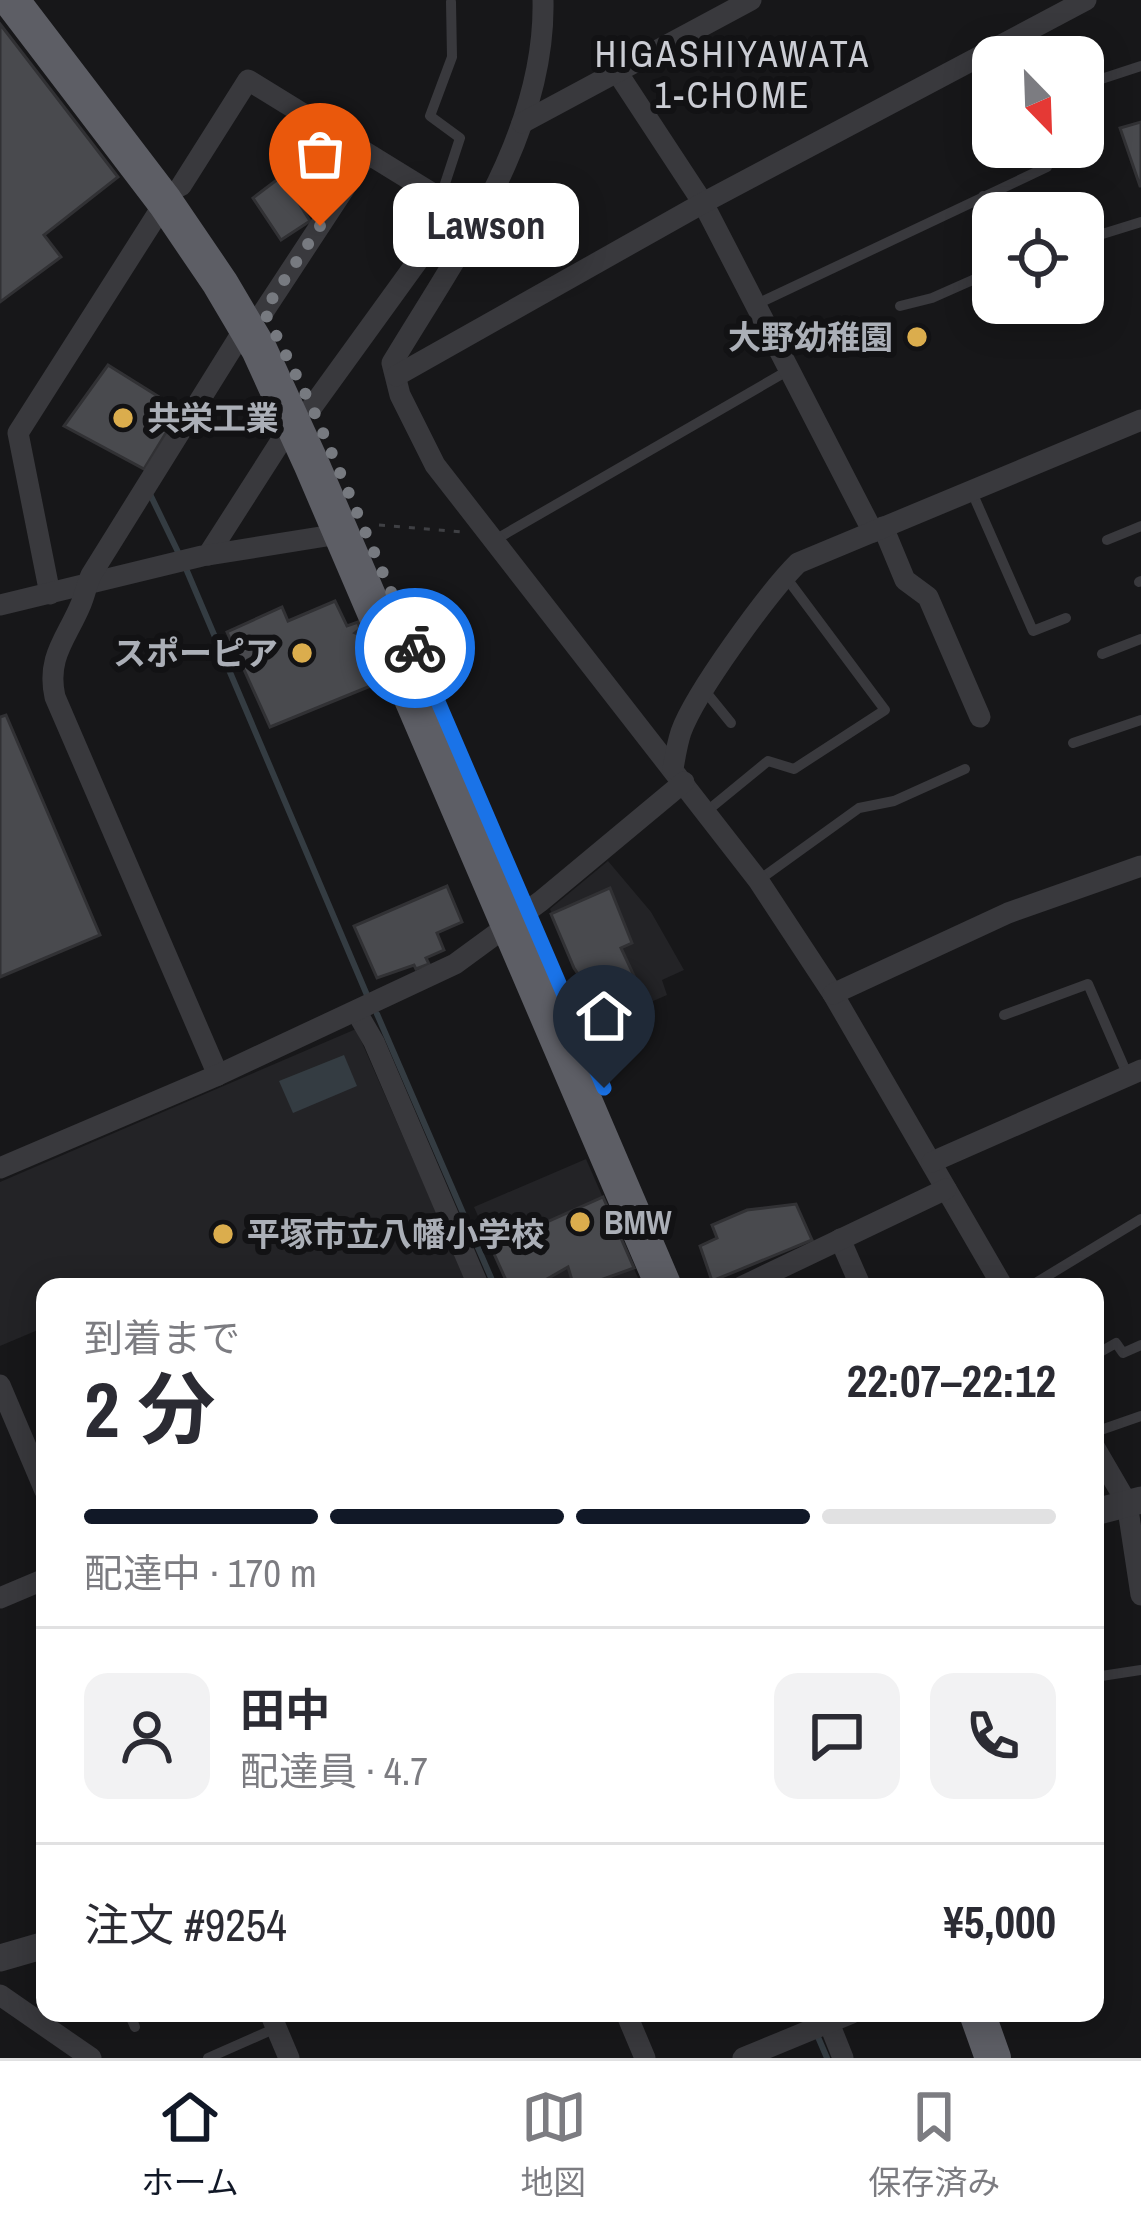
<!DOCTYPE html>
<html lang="ja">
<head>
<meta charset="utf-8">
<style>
  :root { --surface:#fff; --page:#f2f2f3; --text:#2b2b33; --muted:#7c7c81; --line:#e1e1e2; --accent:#111827 }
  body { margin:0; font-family:"Archivo Narrow","Noto Sans JP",sans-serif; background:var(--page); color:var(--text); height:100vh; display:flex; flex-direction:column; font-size:45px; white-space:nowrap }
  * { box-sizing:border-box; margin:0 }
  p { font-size:39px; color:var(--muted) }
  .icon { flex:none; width:66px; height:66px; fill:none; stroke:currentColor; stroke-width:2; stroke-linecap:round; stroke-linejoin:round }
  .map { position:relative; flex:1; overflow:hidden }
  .panel { position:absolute; left:36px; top:1278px; width:1068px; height:744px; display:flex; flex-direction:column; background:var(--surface); border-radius:24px; box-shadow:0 6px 30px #0003 }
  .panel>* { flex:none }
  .needle { width:78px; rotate:157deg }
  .fabs { position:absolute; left:972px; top:36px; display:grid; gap:24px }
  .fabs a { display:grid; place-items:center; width:132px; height:132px; border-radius:24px; background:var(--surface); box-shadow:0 6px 30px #0003; font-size:60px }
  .pin { position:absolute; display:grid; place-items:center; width:102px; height:102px; color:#fff; margin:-123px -51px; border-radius:50% 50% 50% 0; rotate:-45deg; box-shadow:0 0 12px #0007 }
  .pin .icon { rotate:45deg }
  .courier { position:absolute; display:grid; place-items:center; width:120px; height:120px; margin:-60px; border:9px solid #1a73e8; border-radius:50%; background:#fff; color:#222; box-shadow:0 3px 15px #0007 }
  .bubble { position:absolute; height:84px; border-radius:24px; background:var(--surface); box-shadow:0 6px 30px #0003; font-size:39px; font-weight:700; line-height:84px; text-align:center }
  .headline em { font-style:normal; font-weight:700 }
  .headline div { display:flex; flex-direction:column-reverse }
  .headline { display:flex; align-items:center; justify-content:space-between; height:204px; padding:0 48px }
  h1 { font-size:78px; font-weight:700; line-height:90px }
  .bar { display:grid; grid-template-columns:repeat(4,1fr); gap:18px 12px; align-content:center; height:144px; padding:0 48px }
  .bar i { height:15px; border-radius:9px; background:var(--line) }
  .bar .current { background:var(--accent) }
  .bar p { grid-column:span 4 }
  .line { display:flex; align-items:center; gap:30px; padding:0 48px; border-top:3px solid var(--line) }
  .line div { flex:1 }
  .round { display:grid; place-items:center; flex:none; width:126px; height:126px; border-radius:24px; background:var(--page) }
  .menu { display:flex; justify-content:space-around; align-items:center; height:168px; border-top:3px solid var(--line); background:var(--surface); font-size:33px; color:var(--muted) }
  .menu a { display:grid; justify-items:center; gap:6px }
  .menu .current { color:var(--accent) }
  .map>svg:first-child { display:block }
</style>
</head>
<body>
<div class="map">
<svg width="1141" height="2058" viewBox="0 0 1141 2058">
  <rect width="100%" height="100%" fill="#171719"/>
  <!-- built -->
  <g fill="#232326">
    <path d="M608,861L651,912L684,970L662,980L667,995L600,1024L550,909Z"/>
    <path d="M356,1029L469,1287H45V1327L0,1346V1182Z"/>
    <path d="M586,1159L642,1287H509L474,1207Z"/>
  </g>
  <!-- water -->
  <path fill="#343c42" d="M344,1055L357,1086L293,1113L279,1081Z"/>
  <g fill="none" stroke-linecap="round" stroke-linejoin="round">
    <!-- stream -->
    <g stroke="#343c42" stroke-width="6">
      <path d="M149,492L179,554"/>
      <path d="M187,571L367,995"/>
      <path d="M377,1014L495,1287"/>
      <path d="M818,2037L827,2058"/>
    </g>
  </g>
  <!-- building -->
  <g fill="#494a4e" stroke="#313134" stroke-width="3">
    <path d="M0,24L118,177L44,235L61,257L0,302Z"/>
    <path d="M1141,122V186H1140L1120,128Z"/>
    <path d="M282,176L310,221L281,240L253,198Z"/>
    <path d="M108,365L180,410L144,469L64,426Z"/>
    <path d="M335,601L347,626L358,622L360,629L355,633L364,637L362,642L372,665L362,670L373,685L270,727L227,632L282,607L288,621Z"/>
    <path d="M6,715L100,935L0,977V717Z"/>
    <path d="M447,886L462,922L437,933L444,950L426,958L429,964L416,969L414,965L377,978L354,926Z"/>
    <path d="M610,888L632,943L621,948L636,980L594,998L574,968L551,914Z"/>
    <path d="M603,1197L634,1268L581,1287H574L568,1267L533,1287H509L491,1247Z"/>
    <path d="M796,1204L812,1240L712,1281L700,1246L717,1238L712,1225L747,1210Z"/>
  </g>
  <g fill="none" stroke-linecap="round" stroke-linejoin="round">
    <!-- path -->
    <path stroke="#3f4044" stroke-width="3" stroke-dasharray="6 9" stroke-linecap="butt" d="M379,525L462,532"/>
    <!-- service -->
    <g stroke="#39393d" stroke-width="10">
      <path d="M1083,85L1141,66"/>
      <path d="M983,196L993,218"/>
      <path d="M440,199L460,138L430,116L452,57L451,2"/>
      <path d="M1083,240L1141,222"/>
      <path d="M757,304L1047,167"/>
      <path d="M900,306L932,298L993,271"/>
      <path d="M971,490L1033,631L1066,618"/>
      <path d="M1107,540L1141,526"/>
      <path d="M493,541L789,370"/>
      <path d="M1139,582L1141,581"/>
      <path d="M1102,654L1141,639"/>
      <path d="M705,691L731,723"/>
      <path d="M1073,743L1141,720"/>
      <path d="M707,811L768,761L794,769L885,710L785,576"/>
      <path d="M759,880L859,808L894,801L965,769"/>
      <path d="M1004,1015L1088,984L1128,1076"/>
      <path d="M1029,1287L1141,1219"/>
      <path d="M1095,1355L1116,1343L1123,1353L1141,1345"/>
      <path d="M1095,1432L1141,1416"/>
      <path d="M1095,1677L1141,1670"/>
      <path d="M129,2013L135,2027"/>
      <path d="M208,2058L276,2028"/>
    </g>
    <!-- minor -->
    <g stroke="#39393d" stroke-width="21">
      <path d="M543,0C546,134 458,253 392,363L400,395L435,465L758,880L833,994L1003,1287"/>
      <path d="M617,72L703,203L873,532"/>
      <path d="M522,123L751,0"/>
      <path d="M181,186L248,80L456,208L312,407"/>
      <path d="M264,311L367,154"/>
      <path d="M396,376L703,203L1086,0"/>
      <path d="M883,527L905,580L928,597L980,717"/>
      <path d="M208,555L293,422"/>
      <path d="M50,594L18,433L165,202"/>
      <path d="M0,605L202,556L339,534"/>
      <path d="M673,769C675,757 677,744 681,732C695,693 768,593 798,563L1141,420"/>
      <path d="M833,994L1008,913L1141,866"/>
      <path d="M356,1011L374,1042L479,1287"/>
      <path d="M218,1075L55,697C46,657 67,638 81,604C85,594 87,584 91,575L246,326"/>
      <path d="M932,1162L1141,1070"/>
      <path d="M0,1168L218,1075L455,964L541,901L684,782"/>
      <path d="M840,1239L861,1287"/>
      <path d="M741,1287L946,1189"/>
      <path d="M0,1385L45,1491"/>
      <path d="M1095,1448L1127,1503L1141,1595"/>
      <path d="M0,1598L45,1579"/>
      <path d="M0,1995L91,2058"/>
      <path d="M270,2013L289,2058"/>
      <path d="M626,2013L645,2058"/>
      <path d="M829,2023L843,2058"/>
      <path d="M743,2058L852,2013"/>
    </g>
    <!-- tertiary -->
    <g stroke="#39393d" stroke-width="27">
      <path d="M1095,1512L1141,1500"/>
      <path d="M0,1958L45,1945"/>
    </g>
    <!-- trunk -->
    <g stroke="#5d5e65" stroke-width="36">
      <path d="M11,0L165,202L220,283L259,349L311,463L664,1287"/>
      <path d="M977,2013L993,2058"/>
    </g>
  </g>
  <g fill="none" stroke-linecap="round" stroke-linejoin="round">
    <!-- done -->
    <path stroke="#777a80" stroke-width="12" stroke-dasharray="0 21.6" d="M320,226L264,311L312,407L415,648"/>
    <!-- route -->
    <path stroke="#1a73e8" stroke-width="15" d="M415,648L604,1088"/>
  </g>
  <!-- markers -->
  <g fill="#dbad4d" stroke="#121214" stroke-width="4.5">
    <circle cx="917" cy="337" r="12"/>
    <circle cx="123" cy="418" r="12"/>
    <circle cx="302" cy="653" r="12"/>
    <circle cx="580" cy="1222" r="12"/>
    <circle cx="223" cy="1234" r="12"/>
  </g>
  <g text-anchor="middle" stroke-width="12" stroke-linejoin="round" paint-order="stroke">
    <!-- poi labels -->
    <g font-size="33" font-weight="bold" fill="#abafb7" stroke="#121214" text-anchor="start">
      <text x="893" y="349" text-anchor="end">大野幼稚園</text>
      <text x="147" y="430">共栄工業</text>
      <text x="278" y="665" text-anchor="end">スポーピア</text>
      <text x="604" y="1234">BMW</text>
      <text x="247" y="1246">平塚市立八幡小学校</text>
    </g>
    <!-- neighbourhood labels -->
    <g font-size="36" letter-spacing="3" fill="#cbcdd4" stroke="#121214">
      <text x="733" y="67">HIGASHIYAWATA<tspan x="733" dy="41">1-CHOME</tspan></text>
    </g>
  </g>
</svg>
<div class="fabs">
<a><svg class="needle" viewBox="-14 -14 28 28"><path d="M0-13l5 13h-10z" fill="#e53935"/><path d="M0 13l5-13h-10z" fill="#7c7c81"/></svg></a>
<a><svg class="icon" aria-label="locate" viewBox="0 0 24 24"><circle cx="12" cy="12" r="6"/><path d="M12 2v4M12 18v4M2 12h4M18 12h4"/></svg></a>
</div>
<div class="pin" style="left:320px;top:226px;background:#ea580c"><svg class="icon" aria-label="bag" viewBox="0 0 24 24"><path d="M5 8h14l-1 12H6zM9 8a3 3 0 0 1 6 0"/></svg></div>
<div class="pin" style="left:604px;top:1088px;background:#1f2937"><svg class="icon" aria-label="home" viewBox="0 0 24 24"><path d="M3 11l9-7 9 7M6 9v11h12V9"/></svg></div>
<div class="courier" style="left:415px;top:648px"><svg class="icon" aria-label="bike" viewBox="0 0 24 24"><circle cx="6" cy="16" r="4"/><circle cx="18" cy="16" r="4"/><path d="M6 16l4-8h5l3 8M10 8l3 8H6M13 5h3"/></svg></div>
<div class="bubble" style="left:393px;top:183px;width:186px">Lawson</div>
<section class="panel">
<div class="headline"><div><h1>2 分</h1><p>到着まで</p></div><em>22:07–22:12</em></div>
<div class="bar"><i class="current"></i><i class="current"></i><i class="current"></i><i></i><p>配達中 · 170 m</p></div>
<div class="line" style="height:216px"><a class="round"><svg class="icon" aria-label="person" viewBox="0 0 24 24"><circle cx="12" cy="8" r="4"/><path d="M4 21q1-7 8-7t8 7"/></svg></a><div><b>田中</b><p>配達員 · 4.7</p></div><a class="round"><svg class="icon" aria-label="chat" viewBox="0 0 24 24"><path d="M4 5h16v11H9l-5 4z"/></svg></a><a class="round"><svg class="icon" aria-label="phone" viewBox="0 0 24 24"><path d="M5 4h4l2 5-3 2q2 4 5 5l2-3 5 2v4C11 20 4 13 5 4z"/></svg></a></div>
<div class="line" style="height:156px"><div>注文 #9254</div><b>¥5,000</b></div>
</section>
</div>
<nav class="menu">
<a class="current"><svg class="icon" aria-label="home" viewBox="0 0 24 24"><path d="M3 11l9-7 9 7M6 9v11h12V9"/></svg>ホーム</a>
<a><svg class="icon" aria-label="map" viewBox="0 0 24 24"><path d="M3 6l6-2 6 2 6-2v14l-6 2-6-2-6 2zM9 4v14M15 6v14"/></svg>地図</a>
<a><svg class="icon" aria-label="saved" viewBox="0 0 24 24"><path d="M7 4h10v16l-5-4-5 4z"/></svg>保存済み</a>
</nav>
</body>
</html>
